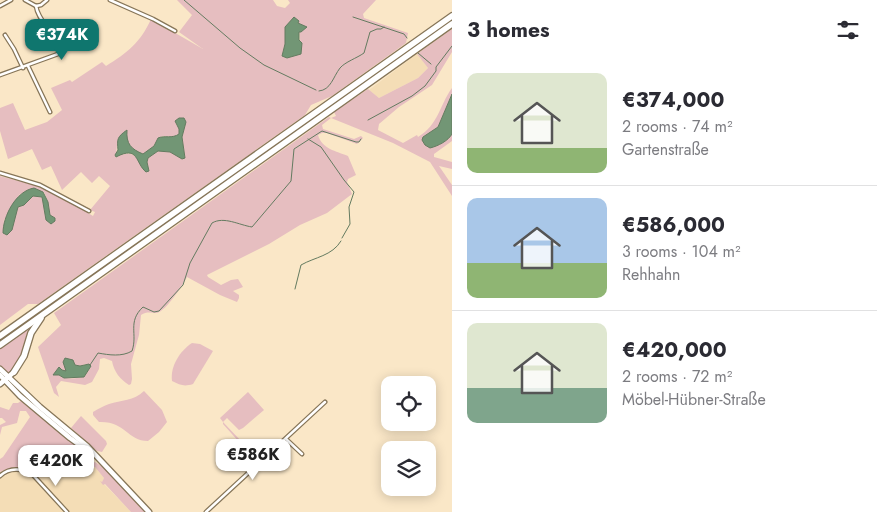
<!DOCTYPE html>
<html lang="en">
<head>
<meta charset="utf-8">
<style>
	:root { --surface:#fff; --page:#f2f2f3; --text:#2b2b33; --muted:#7c7c81; --line:#e1e1e2; --accent:#0f766e }
	body { margin:0; font-family:Jost,sans-serif; background:var(--page); color:var(--text); height:100vh; display:flex; flex-direction:column; font-size:19px; white-space:nowrap }
	* { box-sizing:border-box; margin:0 }
	p { font-size:16px; color:var(--muted) }
	.icon { flex:none; width:28px; height:28px; fill:none; stroke:currentColor; stroke-width:2; stroke-linecap:round; stroke-linejoin:round }
	.map { position:relative; flex:1; overflow:hidden }
	.panel { display:flex; flex-direction:column; background:var(--surface); width:425px }
	.panel>* { flex:none }
	.fabs { position:absolute; left:381px; top:376px; display:grid; gap:10px }
	.fabs a { display:grid; place-items:center; width:55px; height:55px; border-radius:10px; background:var(--surface); box-shadow:0 2px 12px #0003; font-size:25px }
	.price { position:absolute; translate:-50% -42px; padding:0 11px; border-radius:10px; background:#fff; color:#222; font-size:16px; line-height:32px; filter:drop-shadow(0 1px 2px #0008) }
	.price::after { content:''; position:absolute; left:50%; top:30px; width:15px; height:11px; margin-left:-8px; background:inherit; clip-path:polygon(0 0,100% 0,50% 100%) }
	.price.current { background:var(--accent); color:#fff }
	ul { padding:0; list-style:none }
	li { display:flex; align-items:center; gap:15px; height:125px; padding:0 15px }
	li+li { border-top:1px solid var(--line) }
	li span { display:grid; place-items:center; flex:none; width:140px; height:100px; border-radius:10px; color:#555 }
	li>.icon { margin-inline-start:auto }
	span .icon { width:60px; height:60px; fill:#fffc; stroke-width:1 }
	li b { font-size:21px }
	h2 { display:flex; justify-content:space-between; align-items:center; height:60px; padding:0 15px; font-size:21px }
	main { display:flex; flex:1; min-height:0 }
	.map>svg:first-child { display:block }
	.built { fill:#f4ddb6 }
	.green { fill:#e6bec0; fill-rule:evenodd }
	.water { fill:#729675; stroke:#647b60 }
	.lines { fill:none; stroke-linecap:round; stroke-linejoin:round }
	.stream { stroke:#647b60; stroke-width:1 }
	.street-casing { stroke:#867558; stroke-width:5 }
	.primary-casing { stroke:#867558; stroke-width:7 }
	.highway-casing { stroke:#867558; stroke-width:8 }
	.street { stroke:#fff; stroke-width:2.5 }
	.primary { stroke:#fff; stroke-width:4.5 }
	.highway { stroke:#fff; stroke-width:5.5 }
</style>
</head>
<body>
<main>
<div class="map">
<svg width="452" height="512" viewBox="0 0 452 512">
	<rect width="100%" height="100%" fill="#fae7c7"/>
	<g class="built">
		<path d="M 417,54 L 428,68 L 418,78 L 379,98 L 369,90 Z"/>
		<path d="M 26,465 L 41,467 L 95,467 L 104,478 L 102,482 L 131,512 L 0,512 L 0,472 L 4,470 Z"/>
	</g>
	<g class="green">
		<path d="M 177,0 L 273,0 L 277,6 L 285,8 L 290,3 L 288,0 L 376,0 L 363,14 L 364,18 L 408,33 L 406,43 L 332,96 L 311,105 L 305,115 L 38,304 L 28,304 L 0,325 L 0,176 L 48,189 L 93,216 L 95,212 L 90,210 L 110,186 L 99,176 L 92,183 L 81,172 L 62,190 L 51,166 L 42,170 L 32,149 L 8,159 L 0,131 L 0,108 L 13,103 L 25,130 L 47,122 L 62,110 L 51,88 L 70,80 L 72,82 L 102,62 L 106,66 C 127,53 141,42 151,19 L 203,49 L 179,32 L 192,15 ZM 297,23 L 299,24 L 301,53 L 287,58 L 282,56 L 285,44 ZM 186,122 L 182,137 L 185,157 L 182,159 L 170,152 L 158,151 L 148,158 L 147,162 L 149,171 L 143,169 C 137,154 131,150 116,157 L 117,145 L 126,131 C 126,146 130,149 143,154 C 152,151 155,143 162,136 L 174,137 L 179,134 L 180,129 L 176,124 ZM 44,192 L 48,202 L 50,215 L 55,218 L 46,220 L 42,197 L 33,196 L 24,205 L 18,207 L 3,222 L 20,194 Z"/>
		<path d="M 452,29 L 452,52 L 432,85 L 399,107 L 379,124 L 378,130 L 403,143 L 417,135 L 418,137 C 439,124 439,106 452,88 L 452,94 L 438,127 L 423,137 L 425,145 L 430,147 C 438,146 448,141 452,134 L 452,141 L 434,154 L 434,157 L 452,162 L 452,169 L 439,166 L 452,185 L 452,196 L 430,162 L 393,143 L 331,118 L 322,125 L 323,129 L 354,139 L 361,136 L 363,138 L 357,144 L 327,133 L 322,133 L 318,135 C 322,149 336,151 348,156 L 356,175 L 348,179 L 347,182 L 352,194 L 327,213 L 300,225 L 269,244 L 207,275 L 208,277 L 221,285 L 231,280 L 238,279 L 243,287 L 233,291 L 239,295 L 239,298 L 237,302 L 220,295 L 187,277 C 183,285 166,311 157,313 C 151,313 147,311 141,315 L 139,335 L 131,364 L 132,379 L 131,384 L 129,385 C 120,379 114,372 112,361 L 104,358 L 100,359 L 99,369 L 92,382 L 85,385 L 61,381 L 56,387 L 59,397 L 54,393 L 38,347 L 61,325 L 54,313 L 329,117 L 331,118 L 336,116 L 334,112 L 368,89 L 379,98 L 418,78 L 428,68 L 417,54 ZM 73,360 L 75,365 L 80,366 L 86,364 L 90,368 L 85,376 C 77,379 66,380 59,375 L 60,368 L 64,372 L 66,371 Z"/>
		<path d="M 36,323 L 23,355 L 9,375 L 0,367 L 0,348 Z"/>
		<path d="M 192,343 L 200,344 L 213,351 L 193,384 C 184,387 180,385 172,381 C 170,366 180,351 192,343 Z"/>
		<path d="M 144,391 L 162,410 L 167,422 L 159,432 L 148,441 C 127,441 126,421 99,422 L 93,415 L 93,412 C 98,409 103,406 109,404 C 121,400 134,401 144,391 Z"/>
		<path d="M 248,392 L 264,410 L 243,428 L 239,430 L 227,418 L 223,422 L 241,441 L 240,443 L 223,424 L 223,422 L 220,418 Z"/>
		<path d="M 21,401 L 79,449 L 92,463 L 95,462 L 109,471 L 146,512 L 131,512 L 105,484 L 103,485 L 100,481 L 102,482 L 104,478 L 95,467 L 41,467 L 34,472 L 26,465 L 4,470 L 0,472 L 0,459 L 3,457 L 30,417 L 26,411 L 20,411 L 17,423 L 2,427 L 0,435 L 0,425 L 6,422 L 2,418 L 0,418 L 0,407 L 9,410 L 13,403 L 18,403 Z"/>
		<path d="M 81,416 L 106,441 L 107,444 L 102,452 L 97,451 L 71,428 Z"/>
	</g>
	<g class="water">
		<path d="M 294,17 L 299,21 L 298,23 L 307,27 L 301,32 L 299,32 L 299,40 L 302,43 L 301,54 L 287,58 L 282,56 L 285,44 L 285,27 Z"/>
		<path d="M 452,94 L 452,134 C 448,141 438,146 430,148 L 425,145 L 422,140 L 423,137 L 438,127 Z"/>
		<path d="M 179,118 L 184,118 L 186,122 L 182,137 L 185,158 L 182,159 L 170,152 L 158,151 L 148,158 L 147,162 L 149,171 L 146,172 C 135,163 139,145 116,157 L 115,155 L 118,150 C 117,139 117,137 127,130 C 126,144 131,149 143,154 L 154,146 L 158,138 C 165,135 172,139 179,134 L 179,129 L 175,121 Z"/>
		<path d="M 34,188 L 43,192 L 48,202 L 50,215 L 55,218 L 55,221 L 51,224 L 46,220 L 42,197 L 33,196 L 24,205 L 18,207 L 12,230 L 7,235 L 3,233 C 3,216 16,191 34,188 Z"/>
		<path d="M 65,358 L 73,360 L 75,365 L 80,366 L 89,364 L 91,366 L 84,377 L 64,378 L 59,375 L 53,375 L 59,367 L 62,370 L 66,371 L 63,362 Z"/>
	</g>
	<g class="lines">
		<g class="stream">
			<path d="M 184,0 L 240,48 L 264,65 L 316,90"/>
			<path d="M 353,17 L 404,34 L 407,38"/>
			<path d="M 418,53 L 431,64"/>
			<path d="M 319,91 C 331,90 333,77 340,68 C 345,62 357,58 364,53 L 370,32 L 377,29 L 381,29 L 384,27"/>
			<path d="M 368,120 L 412,96 L 425,86 L 436,71 L 436,67 L 452,46"/>
			<path d="M 308,139 L 321,147 L 344,180 L 354,192 L 349,207 L 350,224 L 342,238"/>
			<path d="M 295,289 L 301,265 C 315,257 332,256 341,241"/>
			<path d="M 90,365 L 98,353 C 109,355 122,357 132,351 C 138,334 127,322 143,307 L 154,312 L 159,311 L 183,285 L 190,263 L 212,223 C 224,216 239,225 252,227 L 291,181 L 294,149 L 322,131 L 356,142 L 359,142 L 361,139"/>
		</g>
		<defs>
			<g id="street">
				<path d="M 25,0 L 36,6"/>
				<path d="M 110,0 L 153,19 L 175,31"/>
				<path d="M 0,6 L 11,0"/>
				<path d="M 36,6 L 41,5 L 47,0"/>
				<path d="M 5,35 L 14,49 L 23,68"/>
				<path d="M 28,66 L 50,112"/>
				<path d="M 0,75 L 58,54 C 62,39 38,23 36,6"/>
				<path d="M 0,173 L 40,185 L 89,211"/>
				<path d="M 286,439 L 302,454"/>
				<path d="M 0,476 C 9,467 23,468 33,475 L 67,512"/>
				<path d="M 206,512 L 325,402"/>
			</g>
			<g id="primary">
				<path d="M 0,369 L 40,407 L 87,446 L 149,512"/>
				<path d="M 0,375 L 20,396 L 70,438 L 92,454"/>
				<path d="M 0,384 L 14,372"/>
			</g>
			<g id="highway">
				<path d="M 0,336 L 452,16"/>
				<path d="M 0,345 L 452,24"/>
				<path d="M 14,372 L 24,356 L 31,333 L 41,318"/>
			</g>
		</defs>
		<use href="#street" class="street-casing"/>
		<use href="#primary" class="primary-casing"/>
		<use href="#highway" class="highway-casing"/>
		<use href="#street" class="street"/>
		<use href="#primary" class="primary"/>
		<use href="#highway" class="highway"/>
	</g>
</svg>
<div class="fabs">
<a><svg class="icon" aria-label="locate" viewBox="0 0 24 24"><circle cx="12" cy="12" r="6"/><path d="M12 2v4M12 18v4M2 12h4M18 12h4"/></svg></a>
<a><svg class="icon" aria-label="layers" viewBox="0 0 24 24"><path d="M12 4l9 5-9 5-9-5zM3 14l9 5 9-5"/></svg></a>
</div>
<b class="price current" style="left:62px;top:61px">€374K</b>
<b class="price" style="left:253px;top:481px">€586K</b>
<b class="price" style="left:56px;top:487px">€420K</b>
</div>
<section class="panel">
<h2>3 homes<svg class="icon" aria-label="filters" viewBox="0 0 24 24"><path d="M4 7h16M4 17h16"/><circle cx="9" cy="7" r="2"/><circle cx="15" cy="17" r="2"/></svg></h2>
<ul>
<li><span style="background:linear-gradient(#dfe7d0 75%,#8fb573 0)"><svg class="icon" aria-label="home" viewBox="0 0 24 24"><path d="M3 11l9-7 9 7M6 9v11h12V9"/></svg></span><div><b>€374,000</b><p>2 rooms · 74 m²</p><p>Gartenstraße</p></div></li>
<li><span style="background:linear-gradient(#a9c7e8 65%,#8fb573 0)"><svg class="icon" aria-label="home" viewBox="0 0 24 24"><path d="M3 11l9-7 9 7M6 9v11h12V9"/></svg></span><div><b>€586,000</b><p>3 rooms · 104 m²</p><p>Rehhahn</p></div></li>
<li><span style="background:linear-gradient(#dfe7d0 65%,#7fa58c 0)"><svg class="icon" aria-label="home" viewBox="0 0 24 24"><path d="M3 11l9-7 9 7M6 9v11h12V9"/></svg></span><div><b>€420,000</b><p>2 rooms · 72 m²</p><p>Möbel-Hübner-Straße</p></div></li>
</ul>
</section>
</main>
</body>
</html>
